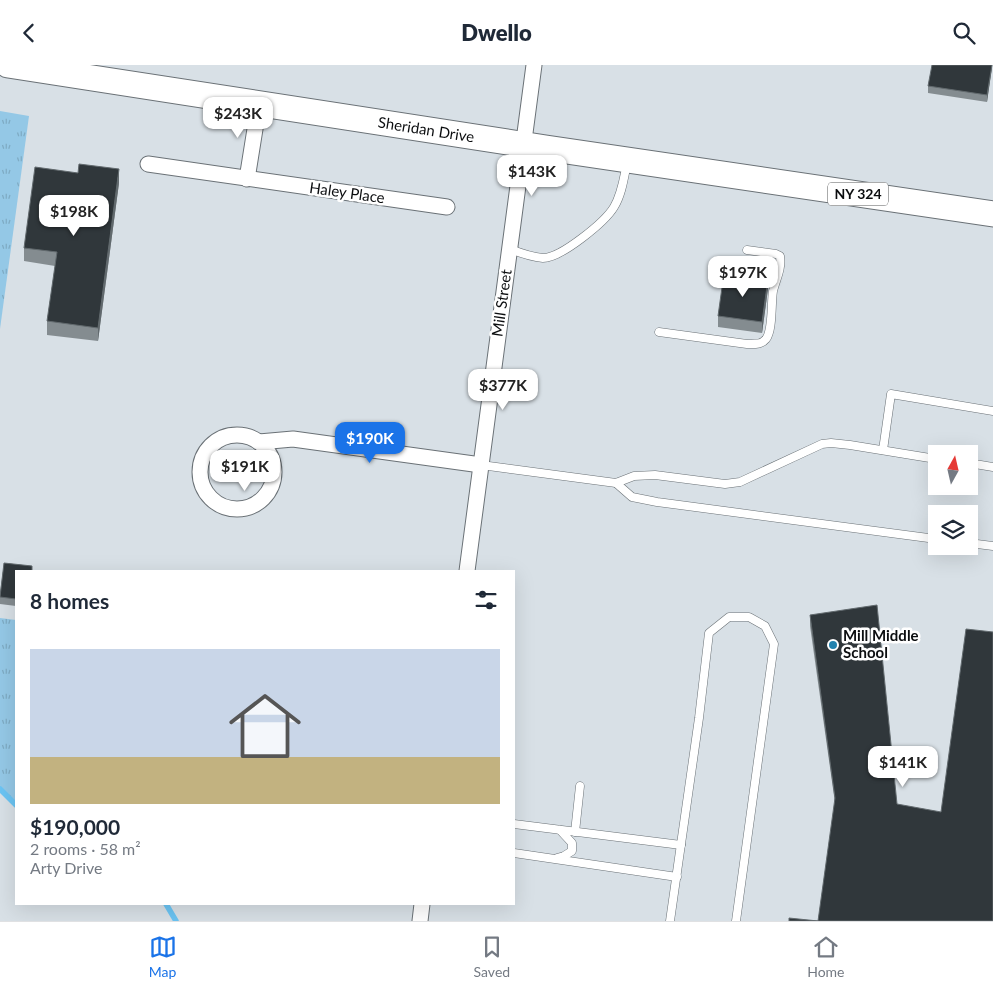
<!DOCTYPE html>
<html lang="en">
<head>
<meta charset="utf-8">
<style>
	:root { --surface:#fff; --page:#f2f2f3; --text:#1f2937; --muted:#747a83; --line:#e0e1e3; --accent:#1a73e8 }
	body { margin:0; font-family:Lato,sans-serif; background:var(--page); color:var(--text); height:100vh; display:flex; flex-direction:column; font-size:19px; white-space:nowrap }
	* { box-sizing:border-box; margin:0 }
	p { font-size:16px; color:var(--muted) }
	.icon { flex:none; width:28px; height:28px; fill:none; stroke:currentColor; stroke-width:2; stroke-linecap:round; stroke-linejoin:round }
	.map { position:relative; flex:1; overflow:hidden }
	.side { position:absolute; left:15px; top:505px; width:500px; height:335px; display:flex; flex-direction:column; background:var(--surface); border-radius:0px; box-shadow:0 5px 20px #0002 }
	.side>* { flex:none }
	.needle { width:32px; rotate:8deg }
	.tools { position:absolute; left:928px; top:380px; display:grid; gap:10px }
	.tools a { display:grid; place-items:center; width:50px; height:50px; border-radius:0px; background:var(--surface); box-shadow:0 5px 20px #0002; font-size:25px }
	.price { position:absolute; translate:-50% -42px; padding:0 11px; border-radius:10px; background:#fff; color:#222; font-size:16px; line-height:32px; filter:drop-shadow(0 1px 2px #0008) }
	.price::after { content:''; position:absolute; left:50%; top:30px; width:15px; height:11px; margin-left:-8px; background:inherit; clip-path:polygon(0 0,100% 0,50% 100%) }
	.price.active { background:var(--accent); color:#fff }
	ul { padding:0; list-style:none }
	li { display:grid; align-content:center; gap:10px; height:265px; padding:0 15px }
	li+li { border-top:1px solid var(--line) }
	li span { display:grid; place-items:center; height:155px; border-radius:0px; color:#555 }
	li>.icon { margin-inline-start:auto }
	span .icon { width:90px; height:90px; fill:#fffc; stroke-width:1 }
	li b { font-size:21px }
	h2 { display:flex; justify-content:space-between; align-items:center; height:60px; padding:0 15px; font-size:21px }
	header { display:flex; justify-content:space-between; align-items:center; height:65px; padding:0 15px; background:var(--surface); font-size:22px; font-weight:800 }
	.menu { display:flex; justify-content:space-around; align-items:center; height:70px; border-top:1px solid var(--line); background:var(--surface); font-size:14px; color:var(--muted) }
	.menu a { display:grid; justify-items:center; gap:2px }
	.menu .active { color:var(--accent) }
	.map>svg:first-child { display:block }
	.park { fill:url(#park-tufts) }
	.lines { fill:none; stroke-linecap:round; stroke-linejoin:round }
	.stream { stroke:#6bc4f3; stroke-width:5.5 }
	.service-casing { stroke:#6a7176; stroke-width:9 }
	.minor-casing { stroke:#6a7176; stroke-width:17 }
	.primary-casing { stroke:#6a7176; stroke-width:27 }
	.service { stroke:#fff; stroke-width:8 }
	.minor { stroke:#fff; stroke-width:15 }
	.primary { stroke:#fff; stroke-width:25 }
	.wall { fill:#848c90 }
	.shaded-wall { fill:#626a6e }
	.building { fill:#30373b; stroke:#626a6e }
	.poi-dot { fill:#2282ae; stroke:#fff; stroke-width:2 }
	.labels { text-anchor:middle; stroke-width:5; stroke-linejoin:round; paint-order:stroke }
	.shield { fill:#fff; stroke:#545657; stroke-width:1 }
	.shield-label { font-size:14px; font-weight:bold; fill:#0b0d0f }
	.street-label { font-size:15px; fill:#0b0d0f; stroke:#fff }
	.poi-label { font-size:15px; font-weight:bold; fill:#0b0d0f; stroke:#fff; text-anchor:start }
</style>
</head>
<body>
<header><svg class="icon" aria-label="back" viewBox="0 0 24 24"><path d="M15 5l-7 7 7 7"/></svg>Dwello<svg class="icon" aria-label="search" viewBox="0 0 24 24"><circle cx="10" cy="10" r="6"/><path d="M15 15l6 6"/></svg></header>
<div class="map">
<svg width="993" height="856" viewBox="0 0 993 856">
	<defs>
		<pattern id="park-tufts" width="24" height="20" patternUnits="userSpaceOnUse" patternTransform="scale(1.25)"><rect width="24" height="20" fill="#94c8e6"/><path d="M3 7l-1-3M5 7V3M7 7l1-3M15 17l-1-3M17 17v-4M19 17l1-3" fill="none" stroke="#7eabc4"/></pattern>
	</defs>
	<rect width="100%" height="100%" fill="#d8e0e6"/>
	<g class="park">
		<path d="M 0,46 L 29,51 L 0,264 Z"/>
		<path d="M 0,553 L 16,555 L 16,739 L 0,723 Z"/>
	</g>
	<g class="lines">
		<g class="stream">
			<path d="M 0,724 L 16,740"/>
			<path d="M 166,839 L 176,856"/>
		</g>
		<defs>
			<g id="service">
				<path d="M 510,184 C 520,188 532,192 543,193 C 561,193 605,157 614,142 C 622,129 624,112 627,98"/>
				<path d="M 659,267 L 747,279 C 754,279 761,280 766,274 C 773,265 771,238 773,226 C 776,214 782,204 780,191 L 776,189 L 747,185"/>
				<path d="M 883,385 L 891,329 L 993,346"/>
				<path d="M 969,398 L 993,402"/>
				<path d="M 481,400 L 616,418 L 634,411 L 655,410 L 725,419 L 740,417 L 822,379 L 831,378 L 850,380 L 936,394"/>
				<path d="M 616,418 L 632,432 L 657,437 L 936,474"/>
				<path d="M 969,478 L 993,481"/>
				<path d="M 514,759 L 681,780"/>
				<path d="M 575,767 L 580,721"/>
				<path d="M 514,788 L 677,812"/>
				<path d="M 557,793 L 564,791 L 572,786 L 572,778 L 560,765"/>
				<path d="M 670,856 L 699,653 L 709,568 L 729,552 L 749,552 L 765,561 L 774,579 L 736,856"/>
			</g>
			<g id="minor">
				<path d="M 148,99 L 447,142"/>
				<path d="M 247,114 L 259,39"/>
				<circle cx="237" cy="407" r="37"/>
				<path d="M 259,377 L 293,374 L 481,400"/>
				<path d="M 467,506 L 534,0"/>
				<path d="M 420,856 L 422,839"/>
			</g>
			<path id="primary" d="M 8,0 L 546,83 L 993,149"/>
		</defs>
		<use href="#service" class="service-casing"/>
		<use href="#minor" class="minor-casing"/>
		<use href="#primary" class="primary-casing"/>
		<use href="#service" class="service"/>
		<use href="#minor" class="minor"/>
		<use href="#primary" class="primary"/>
	</g>
	<g class="wall">
		<path d="M 992,0 L 987,37 L 928,28 L 928,21 Z"/>
		<path d="M 119,118 L 98,276 L 47,270 L 47,256 L 55,201 L 24,196 L 24,183 Z"/>
		<path d="M 768,224 L 762,268 L 718,262 L 718,251 Z"/>
		<path d="M 4,498 L 32,501 L 32,506 L 16,506 L 16,541 L 0,539 L 0,528 Z"/>
		<path d="M 810,550 L 897,739 L 993,856 L 818,856 L 835,738 L 810,561 Z"/>
	</g>
	<g class="shaded-wall">
		<path d="M 992,0 L 992,3 L 987,37 L 987,30 Z"/>
		<path d="M 119,104 L 119,118 L 98,276 L 98,263 Z"/>
		<path d="M 768,214 L 768,224 L 762,268 L 762,257 Z"/>
	</g>
	<g class="building">
		<path d="M 932,0 L 992,0 L 987,30 L 928,21 Z"/>
		<path d="M 79,99 L 119,104 L 98,263 L 47,256 L 57,187 L 24,183 L 35,102 L 78,108 Z"/>
		<path d="M 724,208 L 768,214 L 762,257 L 718,251 Z"/>
		<path d="M 4,498 L 32,501 L 32,506 L 16,506 L 16,534 L 0,532 Z"/>
		<path d="M 877,540 L 897,739 L 941,747 L 966,564 L 993,567 L 993,856 L 789,856 L 789,853 L 818,856 L 835,733 L 810,550 Z"/>
	</g>
	<circle class="poi-dot" cx="833" cy="580" r="5"/>
	<g class="labels">
		<rect class="shield" x="828" y="117.5" width="60" height="23" rx="4"/>
		<g class="shield-label">
			<text x="858" y="134">NY 324</text>
		</g>
		<g class="street-label">
			<text transform="translate(426 65) rotate(9)" y="5">Sheridan Drive</text>
			<text transform="translate(347 128) rotate(8)" y="5">Haley Place</text>
			<text transform="translate(502 238) rotate(-82)" y="5">Mill Street</text>
		</g>
		<g class="poi-label">
			<text x="843" y="576">Mill Middle<tspan x="843" dy="17">School</tspan></text>
		</g>
	</g>
</svg>
<div class="tools">
<a><svg class="needle" viewBox="-14 -14 28 28"><path d="M0-13l5 13h-10z" fill="#e53935"/><path d="M0 13l5-13h-10z" fill="#747a83"/></svg></a>
<a><svg class="icon" aria-label="layers" viewBox="0 0 24 24"><path d="M12 4l9 5-9 5-9-5zM3 14l9 5 9-5"/></svg></a>
</div>
<b class="price" style="left:238px;top:74px">$243K</b>
<b class="price" style="left:532px;top:132px">$143K</b>
<b class="price" style="left:74px;top:172px">$198K</b>
<b class="price" style="left:743px;top:233px">$197K</b>
<b class="price" style="left:503px;top:346px">$377K</b>
<b class="price active" style="left:370px;top:399px">$190K</b>
<b class="price" style="left:245px;top:427px">$191K</b>
<b class="price" style="left:903px;top:723px">$141K</b>
<section class="side">
<h2>8 homes<svg class="icon" aria-label="filters" viewBox="0 0 24 24"><path d="M4 7h16M4 17h16"/><circle cx="9" cy="7" r="2"/><circle cx="15" cy="17" r="2"/></svg></h2>
<ul>
<li><span style="background:linear-gradient(#c9d6e8 70%,#c2b280 0)"><svg class="icon" aria-label="home" viewBox="0 0 24 24"><path d="M3 11l9-7 9 7M6 9v11h12V9"/></svg></span><div><b>$190,000</b><p>2 rooms · 58 m²</p><p>Arty Drive</p></div></li>
</ul>
</section>
</div>
<nav class="menu">
<a class="active"><svg class="icon" aria-label="map" viewBox="0 0 24 24"><path d="M3 6l6-2 6 2 6-2v14l-6 2-6-2-6 2zM9 4v14M15 6v14"/></svg>Map</a>
<a><svg class="icon" aria-label="saved" viewBox="0 0 24 24"><path d="M7 4h10v16l-5-4-5 4z"/></svg>Saved</a>
<a><svg class="icon" aria-label="home" viewBox="0 0 24 24"><path d="M3 11l9-7 9 7M6 9v11h12V9"/></svg>Home</a>
</nav>
</body>
</html>
